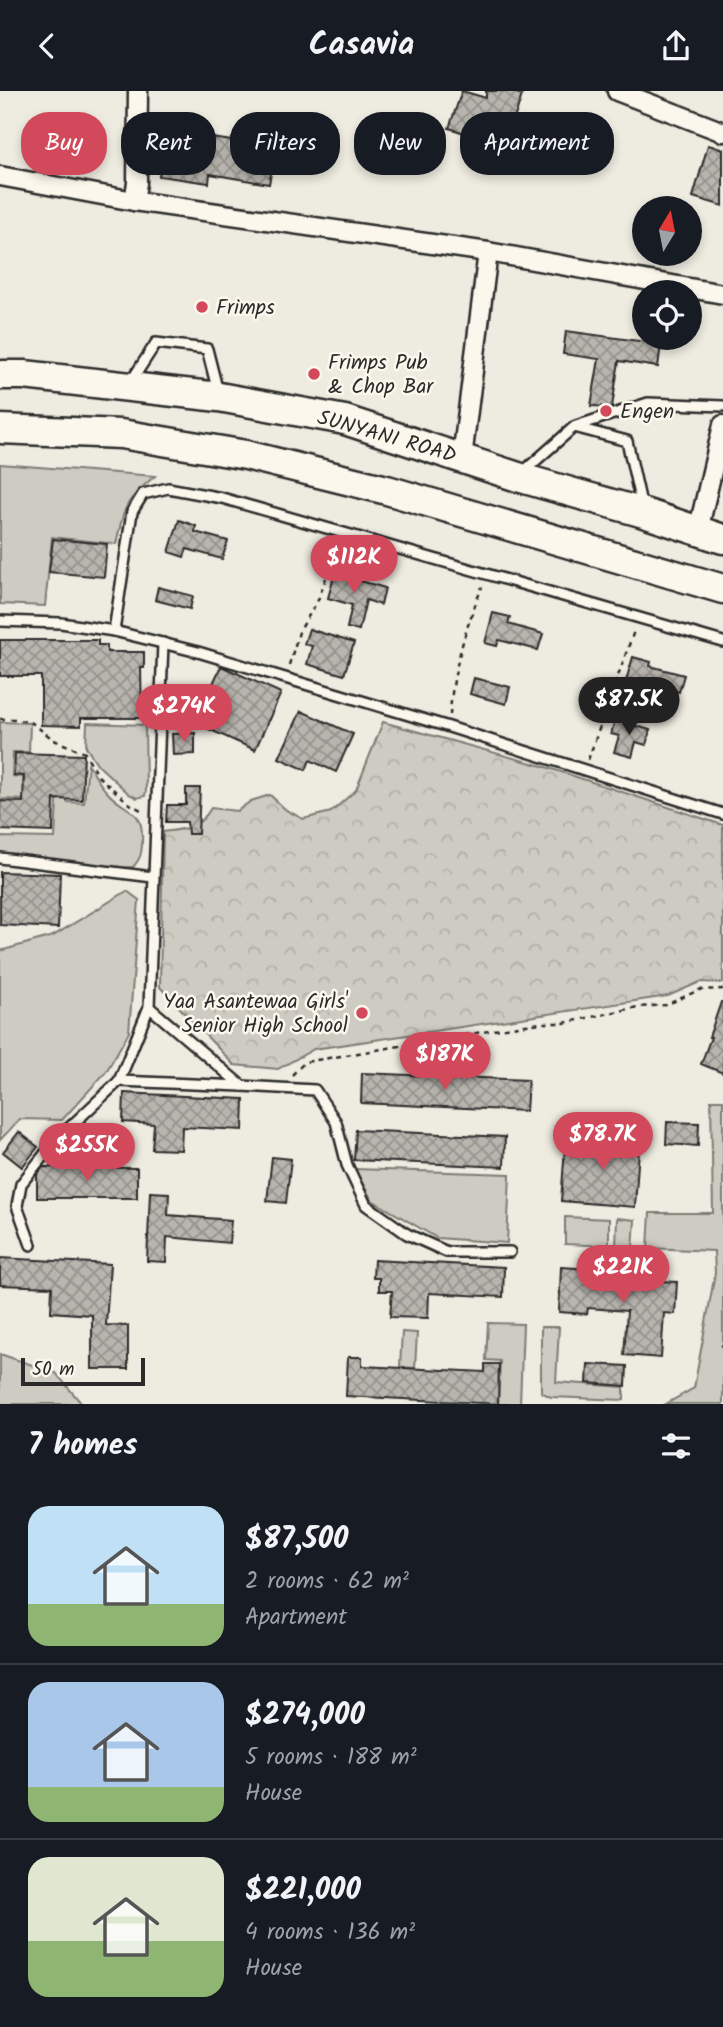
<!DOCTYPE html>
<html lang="en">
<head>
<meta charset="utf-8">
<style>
	:root { --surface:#171b24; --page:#242831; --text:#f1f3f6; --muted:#9ea1a6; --line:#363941; --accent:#d1495b }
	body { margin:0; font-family:Kalam,sans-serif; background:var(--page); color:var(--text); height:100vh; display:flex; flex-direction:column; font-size:26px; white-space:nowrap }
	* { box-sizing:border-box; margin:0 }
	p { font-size:23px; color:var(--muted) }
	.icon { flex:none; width:38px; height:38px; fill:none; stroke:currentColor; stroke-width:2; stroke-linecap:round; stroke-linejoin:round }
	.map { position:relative; height:1313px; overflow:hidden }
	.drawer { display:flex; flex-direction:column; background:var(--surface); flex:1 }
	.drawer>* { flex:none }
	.hud { position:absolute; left:21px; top:21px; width:682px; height:63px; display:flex; gap:14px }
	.needle { width:46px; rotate:10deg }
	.tools { position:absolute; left:632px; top:105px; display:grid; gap:14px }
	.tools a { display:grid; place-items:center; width:70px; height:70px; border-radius:50%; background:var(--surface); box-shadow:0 4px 10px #0003; font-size:35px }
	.scale { position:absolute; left:21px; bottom:18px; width:124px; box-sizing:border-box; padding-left:7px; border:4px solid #2b2b2b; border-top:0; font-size:19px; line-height:24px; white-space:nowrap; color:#2b2b2b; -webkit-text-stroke:5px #fbf7ec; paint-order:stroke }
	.price { position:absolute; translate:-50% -60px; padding:0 16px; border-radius:24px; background:var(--accent); color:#fff; font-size:23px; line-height:46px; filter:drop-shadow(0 2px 4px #0008) }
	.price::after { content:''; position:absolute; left:50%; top:42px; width:21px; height:16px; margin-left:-10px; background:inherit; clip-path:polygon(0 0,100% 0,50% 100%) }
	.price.current { background:#222; color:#fff }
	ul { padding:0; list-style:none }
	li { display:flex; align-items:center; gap:21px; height:175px; padding:0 28px }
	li+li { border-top:2px solid var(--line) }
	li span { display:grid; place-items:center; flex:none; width:196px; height:140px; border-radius:21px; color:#555 }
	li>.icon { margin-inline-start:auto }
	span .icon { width:84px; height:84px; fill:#fffc; stroke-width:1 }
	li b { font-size:30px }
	h2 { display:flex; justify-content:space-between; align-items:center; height:84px; padding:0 28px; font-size:30px }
	.pill { padding:0 24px; border-radius:28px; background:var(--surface); box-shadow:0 4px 10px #0003; font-size:24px; line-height:63px }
	.pill.current { background:var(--accent); color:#fff }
	header { display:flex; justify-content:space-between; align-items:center; height:91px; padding:0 28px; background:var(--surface); font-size:32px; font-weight:700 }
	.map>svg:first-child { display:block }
	.grass { fill:#cecbc2; stroke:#7c7b76; stroke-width:2 }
	.forest { fill:url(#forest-crowns); stroke:#7c7b76; stroke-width:2 }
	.building { fill:url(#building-cross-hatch); stroke:#2b2b2b; stroke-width:2 }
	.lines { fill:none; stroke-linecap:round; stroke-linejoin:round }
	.service-casing { stroke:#2b2b2b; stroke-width:14 }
	.minor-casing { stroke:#2b2b2b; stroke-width:23 }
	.primary-casing { stroke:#2b2b2b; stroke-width:33 }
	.path { stroke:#2b2b2b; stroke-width:2.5; stroke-dasharray:5 5; stroke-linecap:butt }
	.service { stroke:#fbf7ec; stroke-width:9 }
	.minor { stroke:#fbf7ec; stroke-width:18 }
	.primary { stroke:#fbf7ec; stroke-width:28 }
	.poi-dot { fill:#d1495b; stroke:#fbf7ec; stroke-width:2.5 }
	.labels { text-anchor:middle; stroke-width:5; stroke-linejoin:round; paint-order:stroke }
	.poi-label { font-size:21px; fill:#2b2b2b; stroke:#fbf7ec; text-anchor:start }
	.street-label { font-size:21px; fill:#2b2b2b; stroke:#fbf7ec }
</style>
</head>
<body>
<header><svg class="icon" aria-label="back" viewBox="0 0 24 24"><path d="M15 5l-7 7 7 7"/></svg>Casavia<svg class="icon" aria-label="share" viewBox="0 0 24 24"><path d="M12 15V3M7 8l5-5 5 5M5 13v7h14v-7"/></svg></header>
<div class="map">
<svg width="723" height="1313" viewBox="0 0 723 1313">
	<defs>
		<pattern id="forest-crowns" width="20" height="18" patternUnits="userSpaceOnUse" patternTransform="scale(1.75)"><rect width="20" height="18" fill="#cecbc2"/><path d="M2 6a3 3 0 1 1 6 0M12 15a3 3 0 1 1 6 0" fill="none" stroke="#b1aea7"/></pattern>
		<pattern id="building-cross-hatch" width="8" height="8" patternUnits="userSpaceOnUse" patternTransform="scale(1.75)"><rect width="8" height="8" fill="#b8b5ae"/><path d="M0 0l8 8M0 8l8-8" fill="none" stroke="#96938e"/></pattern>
	</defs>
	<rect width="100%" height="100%" fill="#eeebe0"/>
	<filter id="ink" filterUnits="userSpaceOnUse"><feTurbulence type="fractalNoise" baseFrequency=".0143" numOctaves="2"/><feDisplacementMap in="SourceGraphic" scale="14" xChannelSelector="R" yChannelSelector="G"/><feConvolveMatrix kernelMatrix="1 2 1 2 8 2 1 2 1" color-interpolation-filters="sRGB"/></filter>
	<g filter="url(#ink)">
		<g class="grass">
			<path d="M 0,373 L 155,385 C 124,411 125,414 116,453 L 52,446 L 45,515 L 0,513 Z"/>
			<path d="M 0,631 L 30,632 L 29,661 L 13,661 L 12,685 L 23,686 L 23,694 L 57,695 L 66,704 L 67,711 L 84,712 L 88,673 C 94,682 99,693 107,701 C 126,723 144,715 142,751 C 142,763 140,768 133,776 L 121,777 L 0,762 L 0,746 L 55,747 L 57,710 L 0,708 Z"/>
			<path d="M 87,632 L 145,634 L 146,699 L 145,705 L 137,707 L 129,703 L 98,674 L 86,656 Z"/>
			<path d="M 127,800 L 139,809 L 129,941 L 106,981 L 62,1029 L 20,1028 L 0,1049 L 0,860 L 53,845 Z"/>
			<path d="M 711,1009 L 723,1009 L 723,1313 L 666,1313 L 694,1297 L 715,1182 L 714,1160 L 648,1157 L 650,1122 L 713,1122 Z"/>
			<path d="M 354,1078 L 510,1083 L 507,1152 L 437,1147 L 372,1109 Z"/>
			<path d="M 565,1126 L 609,1128 L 609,1155 L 565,1153 Z"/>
			<path d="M 617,1127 L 635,1129 L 633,1158 L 616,1157 Z"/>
			<path d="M 488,1232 L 523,1233 L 520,1313 L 498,1313 L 500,1270 L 486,1269 Z"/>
			<path d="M 541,1236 L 559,1236 L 556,1291 L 624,1296 L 624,1309 L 551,1306 L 541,1301 Z"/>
			<path d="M 402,1241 L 417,1242 L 415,1277 L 400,1276 Z"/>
			<path d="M 0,1263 L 56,1282 L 82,1313 L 0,1313 Z"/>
		</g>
		<path class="forest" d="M 383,631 L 546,676 L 723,734 L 723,892 L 700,891 L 668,905 L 314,958 L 278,978 L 234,974 L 160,896 L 163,741 C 186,738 199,738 211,717 L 237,720 L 251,710 L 270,704 L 286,719 L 303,728 L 331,721 L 356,699 Z"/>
		<g class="building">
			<path d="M 462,0 L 486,7 L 486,0 L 511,0 L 522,4 L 505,55 L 449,37 Z"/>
			<path d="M 166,40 L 232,50 L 232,48 L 276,56 L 269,93 L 210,83 L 209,92 L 159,85 Z"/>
			<path d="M 708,54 L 723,58 L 723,115 L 693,106 Z"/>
			<path d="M 566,240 L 661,253 L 658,276 L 619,270 L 612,316 L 591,315 L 599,268 L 563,263 Z"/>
			<path d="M 179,429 L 196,435 L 195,441 L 228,450 L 222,468 L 187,458 L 184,466 L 169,461 Z"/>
			<path d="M 53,448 L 107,453 L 104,486 L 49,481 Z"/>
			<path d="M 336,478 L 355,483 L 354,488 L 385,497 L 381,514 L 366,509 L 359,539 L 347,537 L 352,514 L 328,507 Z"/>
			<path d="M 158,496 L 193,505 L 190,518 L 155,509 Z"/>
			<path d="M 493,522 L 510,526 L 508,533 L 543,543 L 538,559 L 499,549 L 497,555 L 485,552 Z"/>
			<path d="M 309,538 L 354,552 L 344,584 L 307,573 L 312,555 L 304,553 Z"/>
			<path d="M 0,549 L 98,549 L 98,554 L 107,554 L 107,561 L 144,561 L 144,577 L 141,577 L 142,627 L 81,627 L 81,635 L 41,634 L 41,585 L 0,585 Z"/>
			<path d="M 633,566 L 651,571 L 650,575 L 684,584 L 679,601 L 649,593 L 648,599 L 625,593 Z"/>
			<path d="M 221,575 L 281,602 L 255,659 L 195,632 Z"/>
			<path d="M 474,587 L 510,596 L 506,613 L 470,603 Z"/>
			<path d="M 301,620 L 353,643 L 336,681 L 310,669 L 306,679 L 279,667 Z"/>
			<path d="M 615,629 L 650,639 L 646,654 L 636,651 L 632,666 L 614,661 L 619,645 L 611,643 Z"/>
			<path d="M 195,642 L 195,663 L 173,664 L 172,643 Z"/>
			<path d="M 15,662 L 84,664 L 82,709 L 54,708 L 53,741 L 0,739 L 0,710 L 23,711 L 24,685 L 14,684 Z"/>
			<path d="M 186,697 L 200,697 L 198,743 L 188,743 L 187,731 L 166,731 L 167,714 L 186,714 Z"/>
			<path d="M 0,781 L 60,783 L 58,837 L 0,834 Z"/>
			<path d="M 721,911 L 723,911 L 723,982 L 701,973 L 711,946 L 709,946 Z"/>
			<path d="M 362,982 L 528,989 L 526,1020 L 361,1012 Z"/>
			<path d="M 124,1002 L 244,1008 L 243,1039 L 182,1036 L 181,1059 L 152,1058 L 154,1033 L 123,1031 Z"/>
			<path d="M 667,1031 L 699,1032 L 698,1055 L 666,1053 Z"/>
			<path d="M 356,1039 L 505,1046 L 504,1076 L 354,1069 Z"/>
			<path d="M 19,1041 L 38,1056 L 22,1076 L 3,1061 Z"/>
			<path d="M 616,1042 L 640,1044 L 635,1116 L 561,1110 L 565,1056 L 594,1058 L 594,1048 L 616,1050 Z"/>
			<path d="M 272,1066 L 291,1068 L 286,1112 L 267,1110 Z"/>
			<path d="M 43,1076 L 137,1077 L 137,1107 L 37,1107 L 37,1084 Z"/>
			<path d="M 150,1101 L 169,1102 L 168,1124 L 231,1129 L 229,1152 L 167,1146 L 166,1171 L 147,1170 Z"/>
			<path d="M 0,1167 L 110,1173 L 106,1234 L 128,1235 L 128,1278 L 92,1278 L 92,1224 L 51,1221 L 52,1196 L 0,1194 Z"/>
			<path d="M 374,1169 L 504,1176 L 503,1206 L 429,1202 L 428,1227 L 390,1226 L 392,1200 L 379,1200 L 379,1187 L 373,1187 Z"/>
			<path d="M 561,1176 L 592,1178 L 591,1186 L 677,1191 L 675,1223 L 664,1222 L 661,1267 L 624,1264 L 627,1220 L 588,1217 L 587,1223 L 559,1221 Z"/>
			<path d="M 348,1266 L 362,1266 L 362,1275 L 485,1281 L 485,1273 L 499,1273 L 498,1313 L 346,1305 Z"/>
			<path d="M 588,1273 L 627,1275 L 626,1295 L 587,1292 Z"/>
		</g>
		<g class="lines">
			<defs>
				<g id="service">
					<path d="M 130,292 L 156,252 L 207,258 L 218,301"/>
					<path d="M 576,335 L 648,312 L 723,315"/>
					<path d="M 523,381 L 574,336 L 627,350 L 642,417"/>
					<path d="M 0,530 L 61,532 L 114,540 L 198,561 L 449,636 L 723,723"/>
					<path d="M 114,540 L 132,421 L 143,403 L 168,397 L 222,407 L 723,551"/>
					<path d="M 0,767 L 153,786"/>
					<path d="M 149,916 L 242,995 L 315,999 L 336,1031 L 347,1074 L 366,1114 L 407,1143 L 447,1161 L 510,1161"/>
					<path d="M 119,990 L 242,995"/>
					<path d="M 31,1154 L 17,1115 L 21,1093 L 55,1050 L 119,990 L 149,916 L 163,552"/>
				</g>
				<g id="minor">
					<path d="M 138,0 L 137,92 L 134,110 L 488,161 L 723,203"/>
					<path d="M 617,0 L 723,41"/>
					<path d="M 0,85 L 134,110"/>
					<path d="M 462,367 L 488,161"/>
					<path d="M 698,440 L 723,334"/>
				</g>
				<g id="primary">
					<path d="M 0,284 L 24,284 L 219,306 L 345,329 L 518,386 L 644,422 L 723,448"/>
					<path d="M 0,338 L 121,343 L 246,364 L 387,399 L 723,498"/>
				</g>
			</defs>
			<use href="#service" class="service-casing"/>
			<use href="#minor" class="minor-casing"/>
			<use href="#primary" class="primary-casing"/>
			<g class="path">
				<path d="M 289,574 L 299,541 L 318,509 L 338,454"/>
				<path d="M 450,624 C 452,581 466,536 482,496"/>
				<path d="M 0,628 L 15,628 L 32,632 L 54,649 L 85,662 L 99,686 L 130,713 L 143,720"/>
				<path d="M 588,669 L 634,540"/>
				<path d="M 292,984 L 305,971 L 512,936 L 540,932 L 564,932 L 638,916 L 666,914 L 699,899 L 723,898"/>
				<path d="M 721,1254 L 723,1255"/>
			</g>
			<use href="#service" class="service"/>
			<use href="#minor" class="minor"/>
			<use href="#primary" class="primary"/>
		</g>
	</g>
	<g class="poi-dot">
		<circle cx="202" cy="216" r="7"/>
		<circle cx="314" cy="283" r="7"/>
		<circle cx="606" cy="320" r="7"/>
		<circle cx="362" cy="922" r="7"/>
	</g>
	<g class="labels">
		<g class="poi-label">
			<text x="216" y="223">Frimps</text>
			<text x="328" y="278">Frimps Pub<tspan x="328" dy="24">&amp; Chop Bar</tspan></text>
			<text x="620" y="327">Engen</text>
			<text x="348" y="917" text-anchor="end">Yaa Asantewaa Girls'<tspan x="348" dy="24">Senior High School</tspan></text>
		</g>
		<g class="street-label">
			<text transform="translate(387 345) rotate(16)" y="7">SUNYANI ROAD</text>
		</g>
	</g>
</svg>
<div class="tools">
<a><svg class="needle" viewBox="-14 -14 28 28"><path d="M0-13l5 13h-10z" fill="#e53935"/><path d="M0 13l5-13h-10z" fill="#9ea1a6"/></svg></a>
<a><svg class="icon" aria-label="locate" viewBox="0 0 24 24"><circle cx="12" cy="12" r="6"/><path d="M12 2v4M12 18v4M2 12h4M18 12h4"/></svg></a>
</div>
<div class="scale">50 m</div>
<b class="price" style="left:354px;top:504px">$112K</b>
<b class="price current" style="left:629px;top:646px">$87.5K</b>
<b class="price" style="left:184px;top:653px">$274K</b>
<b class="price" style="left:445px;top:1001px">$187K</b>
<b class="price" style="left:603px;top:1081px">$78.7K</b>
<b class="price" style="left:87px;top:1092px">$255K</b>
<b class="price" style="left:623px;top:1214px">$221K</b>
<div class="hud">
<a class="pill current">Buy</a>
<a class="pill">Rent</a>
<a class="pill">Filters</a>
<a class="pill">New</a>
<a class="pill">Apartment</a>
</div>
</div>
<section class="drawer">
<h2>7 homes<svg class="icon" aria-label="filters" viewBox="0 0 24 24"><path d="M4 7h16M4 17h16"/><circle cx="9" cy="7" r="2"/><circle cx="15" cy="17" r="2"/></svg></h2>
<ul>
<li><span style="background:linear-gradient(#bfe0f5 70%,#8fb573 0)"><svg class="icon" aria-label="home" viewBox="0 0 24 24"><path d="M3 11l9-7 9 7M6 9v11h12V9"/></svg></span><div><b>$87,500</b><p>2 rooms · 62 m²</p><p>Apartment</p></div></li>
<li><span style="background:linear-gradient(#a9c7e8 75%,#8fb573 0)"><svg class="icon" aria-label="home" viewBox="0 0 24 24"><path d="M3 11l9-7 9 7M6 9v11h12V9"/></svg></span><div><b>$274,000</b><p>5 rooms · 188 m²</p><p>House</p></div></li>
<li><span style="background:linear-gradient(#dfe7d0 60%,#8fb573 0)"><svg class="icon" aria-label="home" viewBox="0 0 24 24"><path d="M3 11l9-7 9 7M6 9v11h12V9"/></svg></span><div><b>$221,000</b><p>4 rooms · 136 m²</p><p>House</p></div></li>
</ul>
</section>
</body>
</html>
